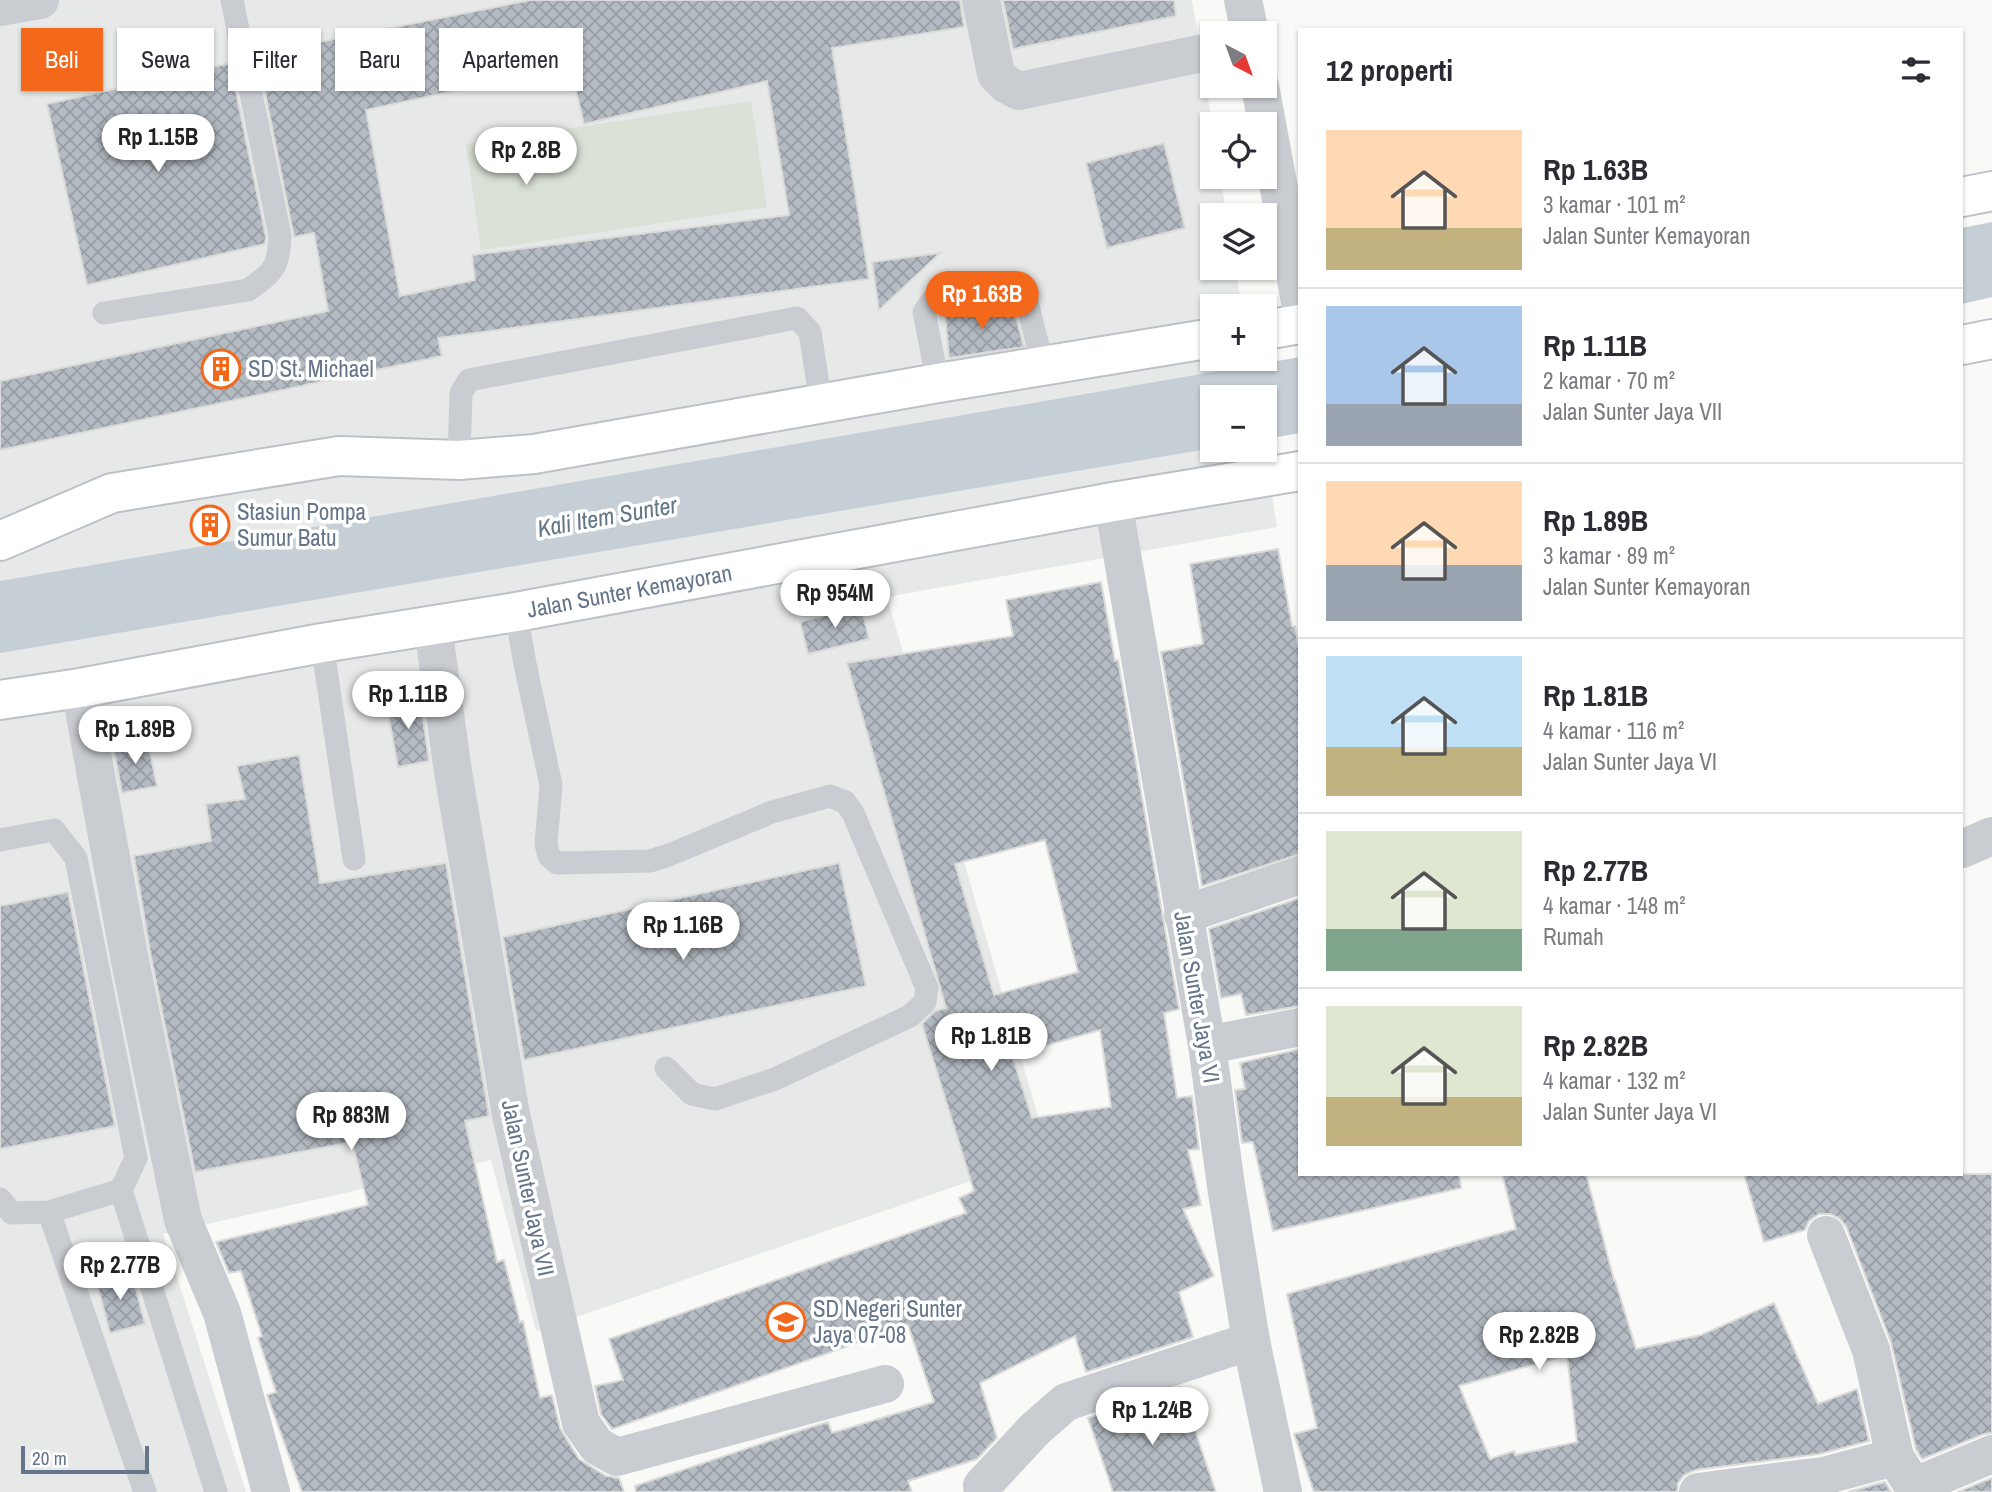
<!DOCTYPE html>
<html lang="id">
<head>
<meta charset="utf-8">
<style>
	:root { --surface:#fff; --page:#f2f2f3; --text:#2b2b33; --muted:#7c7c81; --line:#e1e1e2; --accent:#f4681c }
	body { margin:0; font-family:"Archivo Narrow",sans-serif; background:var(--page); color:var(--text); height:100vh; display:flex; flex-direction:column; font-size:26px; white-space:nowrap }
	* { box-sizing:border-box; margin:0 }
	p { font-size:23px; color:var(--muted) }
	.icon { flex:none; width:38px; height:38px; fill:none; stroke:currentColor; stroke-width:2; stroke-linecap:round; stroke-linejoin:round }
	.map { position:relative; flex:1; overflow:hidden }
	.side { position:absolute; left:1298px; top:28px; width:665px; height:1148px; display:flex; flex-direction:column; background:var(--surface); border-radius:0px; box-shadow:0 2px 5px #0004 }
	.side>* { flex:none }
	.top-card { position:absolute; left:21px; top:28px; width:665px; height:63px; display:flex; gap:14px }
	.needle { width:46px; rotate:139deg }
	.buttons { position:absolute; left:1200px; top:21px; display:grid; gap:14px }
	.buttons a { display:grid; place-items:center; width:77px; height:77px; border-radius:0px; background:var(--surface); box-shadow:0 2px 5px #0004; font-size:35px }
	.scale { position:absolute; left:21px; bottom:18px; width:128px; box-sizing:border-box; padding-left:7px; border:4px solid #65768b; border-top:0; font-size:19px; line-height:24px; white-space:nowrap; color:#65768b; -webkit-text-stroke:5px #fff; paint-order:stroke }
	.price { position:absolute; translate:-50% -60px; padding:0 16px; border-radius:24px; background:#fff; color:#222; font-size:23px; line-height:46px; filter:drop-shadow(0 2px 4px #0008) }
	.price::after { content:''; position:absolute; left:50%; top:42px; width:21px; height:16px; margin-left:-10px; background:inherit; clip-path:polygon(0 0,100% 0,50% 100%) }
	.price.current { background:var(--accent); color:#fff }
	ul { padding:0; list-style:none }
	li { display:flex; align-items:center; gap:21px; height:175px; padding:0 28px }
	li+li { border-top:2px solid var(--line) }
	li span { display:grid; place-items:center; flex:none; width:196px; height:140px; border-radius:0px; color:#555 }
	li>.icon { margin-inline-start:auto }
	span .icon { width:84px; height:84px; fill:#fffc; stroke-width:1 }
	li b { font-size:30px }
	h2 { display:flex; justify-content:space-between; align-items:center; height:84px; padding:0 28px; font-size:30px }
	.tag { padding:0 24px; border-radius:0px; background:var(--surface); box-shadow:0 2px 5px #0004; font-size:24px; line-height:63px }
	.tag.current { background:var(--accent); color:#fff }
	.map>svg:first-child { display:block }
	.built { fill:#e7e8e8 }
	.pitch { fill:#dae2d7 }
	.water { fill:#c5cfd5 }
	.building { fill:url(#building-cross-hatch); stroke:#dbdbd9; stroke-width:2; fill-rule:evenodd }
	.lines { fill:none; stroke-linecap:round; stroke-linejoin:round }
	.secondary-casing { stroke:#bdc1c7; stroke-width:42 }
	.service { stroke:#c9ccd1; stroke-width:23 }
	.minor { stroke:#c9ccd1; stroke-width:38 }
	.secondary { stroke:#fff; stroke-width:38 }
	.labels { text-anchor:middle; stroke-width:7; stroke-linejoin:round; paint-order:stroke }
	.poi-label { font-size:23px; fill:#65768b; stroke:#fff; text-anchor:start }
	.street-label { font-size:23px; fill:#65768b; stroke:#fff }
	.water-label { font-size:24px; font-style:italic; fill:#627786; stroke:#fff }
</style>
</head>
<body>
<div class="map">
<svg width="1992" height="1492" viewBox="0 0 1992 1492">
	<defs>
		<pattern id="building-cross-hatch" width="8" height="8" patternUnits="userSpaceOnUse" patternTransform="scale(1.75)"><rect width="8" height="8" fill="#b4bbc2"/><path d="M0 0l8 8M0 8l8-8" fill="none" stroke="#969da4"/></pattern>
	</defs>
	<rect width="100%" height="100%" fill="#f9f9f7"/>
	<path class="built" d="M 56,0 L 1192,0 L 1213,129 L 1213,177 L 1220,177 L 1227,215 L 1213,215 L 1213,268 L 1235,268 L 1242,306 L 1213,306 L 1213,359 L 1250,359 L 1256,397 L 1213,397 L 1213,450 L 1265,450 L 1277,527 L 887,597 L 1049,1154 L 536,1331 L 491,1160 L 163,1234 L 246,1492 L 0,1492 L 0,10 Z"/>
	<path class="pitch" d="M 751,101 L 767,207 L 481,250 L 466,144 Z"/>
	<g class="water">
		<path d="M 1992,222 L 1992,297 L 1962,304 L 1962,228 Z"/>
		<path d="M 1300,357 L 1300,433 L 1265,439 L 1265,397 L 1213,397 L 1213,448 L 0,653 L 0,581 Z"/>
	</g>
	<g class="building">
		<path d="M 531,0 L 960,0 L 964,27 L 832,48 L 869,279 L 438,338 L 442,356 L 0,450 L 0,381 L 328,311 L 314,233 L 294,237 L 258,57 L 280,52 L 279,50 ZM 570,66 L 584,124 L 767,81 L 789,215 L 472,255 L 475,280 L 400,296 L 366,110 Z"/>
		<path d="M 1003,0 L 1174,0 L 1176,16 L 1013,49 Z"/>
		<path d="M 230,63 L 266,237 L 265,244 L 87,285 L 47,104 Z"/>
		<path d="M 1164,143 L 1185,228 L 1107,248 L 1086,163 Z"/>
		<path d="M 940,253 L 879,310 L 872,262 Z"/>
		<path d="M 1013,306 L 1024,347 L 949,358 L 945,313 Z"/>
		<path d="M 1278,549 L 1292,626 L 1295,626 L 1300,653 L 1300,854 L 1202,886 L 1161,652 L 1203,644 L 1190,564 Z"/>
		<path d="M 1101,582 L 1115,661 L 1118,660 L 1179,1009 L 1164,1013 L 1177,1098 L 1192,1096 L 1199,1149 L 1188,1150 L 1201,1205 L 1183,1209 L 1214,1276 L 1179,1292 L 1193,1337 L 1086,1372 L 1075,1336 L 980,1383 L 997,1438 L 977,1459 L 908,1481 L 912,1492 L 636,1492 L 635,1486 L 805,1429 L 828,1422 L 832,1433 L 934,1402 L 908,1325 L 612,1429 L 601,1414 L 595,1386 L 623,1380 L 609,1339 L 966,1213 L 959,1198 L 974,1191 L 922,1024 L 935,1011 L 946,1008 L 847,663 L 1013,636 L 1006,600 ZM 1045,840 L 1078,972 L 994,995 L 955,864 ZM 1100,1030 L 1111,1107 L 1032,1118 L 1012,1055 Z"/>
		<path d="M 861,605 L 869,639 L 808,654 L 800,622 Z"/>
		<path d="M 420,696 L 429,761 L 398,767 L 386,703 Z"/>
		<path d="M 147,738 L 157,786 L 122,793 L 113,745 Z"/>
		<path d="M 299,755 L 320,883 L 446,863 L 489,1116 L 465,1121 L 497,1262 L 504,1260 L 520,1322 L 523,1321 L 540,1398 L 552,1395 L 560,1428 L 579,1459 L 606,1476 L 619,1478 L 624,1492 L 302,1492 L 267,1395 L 276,1392 L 258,1338 L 262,1336 L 241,1271 L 229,1273 L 216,1242 L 368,1205 L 352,1142 L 195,1172 L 151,957 L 134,856 L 211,841 L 206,804 L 245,799 L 237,766 Z"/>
		<path d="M 839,863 L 866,986 L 524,1060 L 503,937 Z"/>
		<path d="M 68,892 L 115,1126 L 0,1149 L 0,906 Z"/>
		<path d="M 1300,898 L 1300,1006 L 1246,1015 L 1241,994 L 1221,998 L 1209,929 Z"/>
		<path d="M 1300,1049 L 1300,1174 L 1459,1174 L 1461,1188 L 1273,1231 L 1253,1142 L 1242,1143 L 1235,1090 L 1245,1089 L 1240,1063 Z"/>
		<path d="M 1502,1174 L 1586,1174 L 1614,1280 L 1615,1280 L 1636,1349 L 1701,1335 L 1774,1303 L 1818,1404 L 1857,1389 L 1869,1441 L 1819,1454 L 1695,1470 L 1684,1475 L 1678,1483 L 1677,1492 L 1314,1492 L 1294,1434 L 1317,1428 L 1287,1294 L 1516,1229 ZM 1567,1355 L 1577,1442 L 1515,1455 L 1514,1451 L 1490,1459 L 1459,1386 Z"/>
		<path d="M 1744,1174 L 1992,1174 L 1992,1433 L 1984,1434 L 1922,1459 L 1916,1449 L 1891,1342 L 1846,1226 L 1839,1218 L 1830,1214 L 1819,1214 L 1809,1221 L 1805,1230 L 1764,1242 Z"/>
		<path d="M 131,1271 L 145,1324 L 110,1333 L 96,1280 Z"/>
		<path d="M 1180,1387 L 1216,1492 L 1113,1492 L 1088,1418 Z"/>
		<path d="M 1992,1478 L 1992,1492 L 1958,1492 Z"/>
		<path d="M 1885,1482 L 1891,1492 L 1848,1492 Z"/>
	</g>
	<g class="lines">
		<defs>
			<g id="secondary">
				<path d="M 1962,197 L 1992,191"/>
				<path d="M 1265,330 L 1300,324"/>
				<path d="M 1962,345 L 1992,339"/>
				<path d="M 0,541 L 112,493 L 339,456 L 459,460 L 534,454 L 938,383 L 1213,338"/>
				<path id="s1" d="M 0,700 L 80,688 L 322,643 L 516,612 L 1113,502 L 1300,471"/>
			</g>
		</defs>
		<use href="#secondary" class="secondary-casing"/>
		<g class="service">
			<path d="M 104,313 L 248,290 C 274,272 278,268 280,236 L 232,0"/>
			<path d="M 938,383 L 924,312 L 932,301 L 1020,288 L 1025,294 L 1043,366"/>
			<path d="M 459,460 L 461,393 L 469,380 L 797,318 L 810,332 L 821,404"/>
			<path d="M 516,612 L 525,664 L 551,785 L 546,844 L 549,856 L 557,863 L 650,861 L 669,855 L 772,812 L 830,796 L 845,802 L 853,813 L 927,988 L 925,1002 L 910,1016 L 775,1079 L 715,1099 L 692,1094 L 666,1068"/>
			<path d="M 322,643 L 354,859"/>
			<path d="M 0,840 L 54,830 L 76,858 L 136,1158 L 121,1190 L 216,1492"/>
			<path d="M 0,1199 L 12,1213 L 49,1212 L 121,1190"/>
			<path d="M 49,1212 L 145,1492"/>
		</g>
		<g class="minor">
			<path d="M 981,0 L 996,74 L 1007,85 L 1019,91 L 1213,51"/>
			<path d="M 1243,0 L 1250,33"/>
			<path d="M 0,7 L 40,0"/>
			<path d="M 1260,86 L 1300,302"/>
			<path d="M 1113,502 L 1207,1045 L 1226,1186 L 1251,1341 L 1283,1492"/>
			<path d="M 433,627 L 453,772 L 511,1115 L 581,1423 L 597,1446 L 617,1457 L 885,1384"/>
			<path d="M 80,688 L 130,961 L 183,1220 L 222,1313 L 271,1492"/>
			<path d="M 1962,849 L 1992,836"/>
			<path d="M 1183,915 L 1300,875"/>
			<path d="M 1207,1045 L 1300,1027"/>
			<path d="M 1826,1235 L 1871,1350 L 1895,1457 L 1917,1492"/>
			<path d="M 982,1486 L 1035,1429 L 1066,1402 L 1251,1341"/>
			<path d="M 1915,1486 L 1992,1454"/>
			<path d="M 1698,1492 L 1823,1476 L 1895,1457"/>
		</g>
		<use href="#secondary" class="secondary"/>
	</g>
	<defs>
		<symbol id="building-ring" viewBox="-11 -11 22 22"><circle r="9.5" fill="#fff" stroke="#f4681c" stroke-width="1.5"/><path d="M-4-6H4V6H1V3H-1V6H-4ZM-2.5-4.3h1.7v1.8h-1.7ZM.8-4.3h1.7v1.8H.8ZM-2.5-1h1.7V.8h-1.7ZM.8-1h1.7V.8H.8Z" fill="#f4681c"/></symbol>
		<symbol id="school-ring" viewBox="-11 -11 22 22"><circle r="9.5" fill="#fff" stroke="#f4681c" stroke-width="1.5"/><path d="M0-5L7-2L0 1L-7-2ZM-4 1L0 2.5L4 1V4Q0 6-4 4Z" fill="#f4681c"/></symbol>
	</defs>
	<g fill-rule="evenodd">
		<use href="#building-ring" x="199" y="347" width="44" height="44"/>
		<use href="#building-ring" x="188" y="503" width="44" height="44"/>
		<use href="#school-ring" x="764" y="1300" width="44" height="44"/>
	</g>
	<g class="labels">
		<g class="poi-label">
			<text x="248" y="377">SD St. Michael</text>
			<text x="237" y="520">Stasiun Pompa<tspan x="237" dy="26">Sumur Batu</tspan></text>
			<text x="813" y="1317">SD Negeri Sunter<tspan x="813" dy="26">Jaya 07-08</tspan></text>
		</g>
		<g class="street-label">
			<text dy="8" stroke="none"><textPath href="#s1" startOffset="639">Jalan Sunter Kemayoran</textPath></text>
			<text transform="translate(1197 997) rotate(80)" y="8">Jalan Sunter Jaya VI</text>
			<text transform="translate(528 1188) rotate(78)" y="8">Jalan Sunter Jaya VII</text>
		</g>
		<g class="water-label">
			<text transform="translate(607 517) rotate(-10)" y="8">Kali Item Sunter</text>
		</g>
	</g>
</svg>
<div class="buttons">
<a><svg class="needle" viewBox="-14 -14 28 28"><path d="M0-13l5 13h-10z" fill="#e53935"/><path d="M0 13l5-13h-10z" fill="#7c7c81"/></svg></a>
<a><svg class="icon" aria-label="locate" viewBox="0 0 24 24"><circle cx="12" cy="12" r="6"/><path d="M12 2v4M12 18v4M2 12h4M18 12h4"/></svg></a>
<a><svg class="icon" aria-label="layers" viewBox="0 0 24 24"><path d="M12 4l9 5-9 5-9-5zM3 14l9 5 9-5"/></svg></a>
<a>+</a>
<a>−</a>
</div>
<div class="scale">20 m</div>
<b class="price" style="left:158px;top:174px">Rp 1.15B</b>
<b class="price" style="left:526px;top:187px">Rp 2.8B</b>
<b class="price current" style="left:982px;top:331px">Rp 1.63B</b>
<b class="price" style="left:835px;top:630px">Rp 954M</b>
<b class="price" style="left:408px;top:731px">Rp 1.11B</b>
<b class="price" style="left:135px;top:766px">Rp 1.89B</b>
<b class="price" style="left:683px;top:962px">Rp 1.16B</b>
<b class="price" style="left:991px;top:1073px">Rp 1.81B</b>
<b class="price" style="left:351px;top:1152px">Rp 883M</b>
<b class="price" style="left:120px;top:1302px">Rp 2.77B</b>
<b class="price" style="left:1539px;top:1372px">Rp 2.82B</b>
<b class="price" style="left:1152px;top:1447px">Rp 1.24B</b>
<div class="top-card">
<a class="tag current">Beli</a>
<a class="tag">Sewa</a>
<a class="tag">Filter</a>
<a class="tag">Baru</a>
<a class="tag">Apartemen</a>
</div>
<section class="side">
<h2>12 properti<svg class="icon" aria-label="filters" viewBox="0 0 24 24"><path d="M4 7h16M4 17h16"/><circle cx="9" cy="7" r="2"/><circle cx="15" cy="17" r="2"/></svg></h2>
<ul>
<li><span style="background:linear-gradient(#ffd9b3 70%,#c2b280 0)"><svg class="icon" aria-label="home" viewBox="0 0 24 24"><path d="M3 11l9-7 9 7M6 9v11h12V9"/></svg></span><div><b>Rp 1.63B</b><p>3 kamar · 101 m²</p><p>Jalan Sunter Kemayoran</p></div></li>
<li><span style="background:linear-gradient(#a9c7e8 70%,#9aa5b1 0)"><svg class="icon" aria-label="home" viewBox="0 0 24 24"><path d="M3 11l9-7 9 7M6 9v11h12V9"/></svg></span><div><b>Rp 1.11B</b><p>2 kamar · 70 m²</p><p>Jalan Sunter Jaya VII</p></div></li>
<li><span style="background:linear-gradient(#ffd9b3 60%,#9aa5b1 0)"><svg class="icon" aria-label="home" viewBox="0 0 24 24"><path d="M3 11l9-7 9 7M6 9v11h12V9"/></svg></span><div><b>Rp 1.89B</b><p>3 kamar · 89 m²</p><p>Jalan Sunter Kemayoran</p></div></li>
<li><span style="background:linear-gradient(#bfe0f5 65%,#c2b280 0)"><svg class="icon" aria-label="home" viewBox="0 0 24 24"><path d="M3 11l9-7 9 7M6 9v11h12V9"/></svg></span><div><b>Rp 1.81B</b><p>4 kamar · 116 m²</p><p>Jalan Sunter Jaya VI</p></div></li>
<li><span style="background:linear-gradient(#dfe7d0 70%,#7fa58c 0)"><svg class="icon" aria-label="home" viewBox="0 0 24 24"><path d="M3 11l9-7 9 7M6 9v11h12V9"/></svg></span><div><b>Rp 2.77B</b><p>4 kamar · 148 m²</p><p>Rumah</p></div></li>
<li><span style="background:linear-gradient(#dfe7d0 65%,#c2b280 0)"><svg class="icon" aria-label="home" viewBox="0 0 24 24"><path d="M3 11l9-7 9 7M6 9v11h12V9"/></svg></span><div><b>Rp 2.82B</b><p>4 kamar · 132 m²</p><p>Jalan Sunter Jaya VI</p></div></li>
</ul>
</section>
</div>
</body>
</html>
